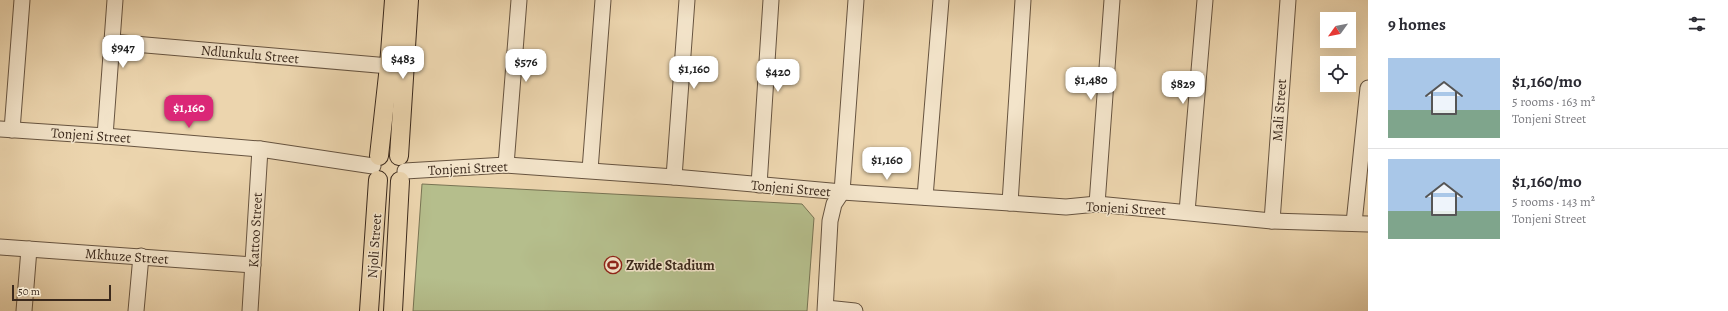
<!DOCTYPE html>
<html lang="en">
<head>
<meta charset="utf-8">
<style>
	:root { --surface:#fff; --page:#f7f7f7; --text:#2b2b33; --muted:#7c7c81; --line:#e1e1e2; --accent:#db2777 }
	body { margin:0; font-family:Alegreya,serif; background:var(--page); color:var(--text); height:100vh; display:flex; flex-direction:column; font-size:15px; white-space:nowrap }
	* { box-sizing:border-box; margin:0 }
	p { font-size:13px; color:var(--muted) }
	.icon { flex:none; width:22px; height:22px; fill:none; stroke:currentColor; stroke-width:2; stroke-linecap:round; stroke-linejoin:round }
	.map { position:relative; flex:1; overflow:hidden }
	.sheet { display:flex; flex-direction:column; background:var(--surface); width:360px }
	.sheet>* { flex:none }
	.needle { width:26px; rotate:237deg }
	.fabs { position:absolute; left:1320px; top:12px; display:grid; gap:8px }
	.fabs a { display:grid; place-items:center; width:36px; height:36px; border-radius:0px; background:var(--surface); box-shadow:0 4px 16px #0002; font-size:20px }
	.scale { position:absolute; left:12px; bottom:10px; width:99px; box-sizing:border-box; padding-left:4px; border:2px solid #3b291c; border-top:0; font-size:11px; line-height:14px; white-space:nowrap; color:#3b291c; -webkit-text-stroke:3px #f3e4ca; paint-order:stroke }
	.price { position:absolute; translate:-50% -34px; padding:0 9px; border-radius:8px; background:#fff; color:#222; font-size:13px; line-height:26px; filter:drop-shadow(0 1px 2px #0008) }
	.price::after { content:''; position:absolute; left:50%; top:24px; width:12px; height:9px; margin-left:-6px; background:inherit; clip-path:polygon(0 0,100% 0,50% 100%) }
	.price.current { background:var(--accent); color:#fff }
	ul { padding:0; list-style:none }
	li { display:flex; align-items:center; gap:12px; height:100px; padding:0 20px }
	li+li { border-top:1px solid var(--line) }
	li span { display:grid; place-items:center; flex:none; width:112px; height:80px; border-radius:0px; color:#555 }
	li>.icon { margin-inline-start:auto }
	span .icon { width:48px; height:48px; fill:#fffc; stroke-width:1 }
	li b { font-size:17px }
	h2 { display:flex; justify-content:space-between; align-items:center; height:48px; padding:0 20px; font-size:17px }
	main { display:flex; flex:1; min-height:0 }
	.map>svg:first-child { display:block }
	.green { fill:#b5be8c; stroke:#787454 }
	.lines { fill:none; stroke-linecap:round; stroke-linejoin:round }
	.minor-casing { stroke:#675440; stroke-width:17 }
	.major-casing { stroke:#3b291c; stroke-width:20 }
	.minor { stroke:#f3e4ca; stroke-width:15 }
	.major { stroke:#ecd5ae; stroke-width:18 }
	.labels { text-anchor:middle; stroke-width:3; stroke-linejoin:round; paint-order:stroke }
	.street-label { font-size:14px; fill:#3b291c; stroke:#f3e4ca }
	.poi-label { font-size:14px; font-weight:bold; fill:#3b291c; stroke:#f3e4ca; text-anchor:start }
</style>
</head>
<body>
<main>
<div class="map">
<svg width="1368" height="311" viewBox="0 0 1368 311">
	<rect width="100%" height="100%" fill="#ecd5ae"/>
	<filter id="stains"><feTurbulence type="fractalNoise" baseFrequency=".005" numOctaves="4"/><feColorMatrix values="0 0 0 0 .2 0 0 0 0 .09 0 0 0 0 .02 0 0 0 .5 -.17"/></filter>
	<radialGradient id="worn" r=".72"><stop offset=".6" stop-color="#630" stop-opacity="0"/><stop offset="1" stop-color="#630" stop-opacity=".3"/></radialGradient>
	<path class="green" d="M 422,184 L 802,204 L 814,218 L 807,311 L 413,311 Z"/>
	<g class="lines">
		<defs>
			<g id="minor">
				<path d="M 111,42 L 389,66"/>
				<path d="M 0,129 L 105,136 L 260,149 L 373,166"/>
				<path d="M 12,130 L 22,0"/>
				<path d="M 105,136 L 115,0"/>
				<path d="M 506,165 L 519,0"/>
				<path d="M 590,170 L 603,0"/>
				<path d="M 405,171 L 506,165 L 674,177 L 842,192 L 1010,203 L 1066,207 L 1097,204 L 1272,221 L 1368,224"/>
				<path d="M 674,177 L 687,0"/>
				<path d="M 759,185 L 771,0"/>
				<path d="M 925,197 L 941,0"/>
				<path d="M 1010,203 L 1023,0"/>
				<path d="M 1097,204 L 1112,0"/>
				<path d="M 1187,212 L 1205,0"/>
				<path d="M 1272,221 L 1288,0"/>
				<path d="M 1354,223 L 1368,88"/>
				<path d="M 0,247 L 253,265"/>
				<path d="M 826,308 L 855,311"/>
				<path d="M 24,311 L 29,249"/>
				<path d="M 136,311 L 141,256"/>
				<path d="M 250,311 L 260,149"/>
				<path d="M 825,311 L 830,221 L 834,204 L 842,192 L 856,0"/>
			</g>
			<g id="major">
				<path d="M 379,156 L 389,66 L 394,0"/>
				<path d="M 399,156 L 409,0"/>
				<path d="M 369,311 L 378,180"/>
				<path d="M 393,311 L 400,181"/>
			</g>
		</defs>
		<use href="#minor" class="minor-casing"/>
		<use href="#major" class="major-casing"/>
		<use href="#minor" class="minor"/>
		<use href="#major" class="major"/>
	</g>
	<defs>
		<symbol id="stadium-ring" viewBox="-11 -11 22 22"><circle r="9.5" fill="#f3e4ca" stroke="#8f2418" stroke-width="1.5"/><path d="M0-5a6.5 5 0 1 0 0 10a6.5 5 0 1 0 0-10ZM-3.5-1.8h7v3.6h-7Z" fill="#8f2418"/></symbol>
	</defs>
	<g fill-rule="evenodd">
		<use href="#stadium-ring" x="603" y="255" width="20" height="20"/>
	</g>
	<g class="labels">
		<g class="street-label">
			<text transform="translate(250 54) rotate(5)" y="5">Ndlunkulu Street</text>
			<text transform="translate(1279 110) rotate(-86)" y="5">Mali Street</text>
			<text transform="translate(91 135) rotate(4)" y="5">Tonjeni Street</text>
			<text transform="translate(468 168) rotate(-3)" y="5">Tonjeni Street</text>
			<text transform="translate(791 188) rotate(5)" y="5">Tonjeni Street</text>
			<text transform="translate(1126 208) rotate(3)" y="5">Tonjeni Street</text>
			<text transform="translate(255 230) rotate(-87)" y="5">Kattoo Street</text>
			<text transform="translate(374 246) rotate(-86)" y="5">Njoli Street</text>
			<text transform="translate(127 256) rotate(4)" y="5">Mkhuze Street</text>
		</g>
		<g class="poi-label">
			<text x="626" y="270">Zwide Stadium</text>
		</g>
	</g>
	<rect width="100%" height="100%" filter="url(#stains)"/>
	<rect width="100%" height="100%" fill="url(#worn)"/>
</svg>
<div class="fabs">
<a><svg class="needle" viewBox="-14 -14 28 28"><path d="M0-13l5 13h-10z" fill="#e53935"/><path d="M0 13l5-13h-10z" fill="#7c7c81"/></svg></a>
<a><svg class="icon" aria-label="locate" viewBox="0 0 24 24"><circle cx="12" cy="12" r="6"/><path d="M12 2v4M12 18v4M2 12h4M18 12h4"/></svg></a>
</div>
<div class="scale">50 m</div>
<b class="price" style="left:123px;top:69px">$947</b>
<b class="price" style="left:403px;top:80px">$483</b>
<b class="price" style="left:526px;top:83px">$576</b>
<b class="price" style="left:694px;top:90px">$1,160</b>
<b class="price" style="left:778px;top:93px">$420</b>
<b class="price" style="left:1091px;top:101px">$1,480</b>
<b class="price" style="left:1183px;top:105px">$829</b>
<b class="price current" style="left:189px;top:129px">$1,160</b>
<b class="price" style="left:887px;top:181px">$1,160</b>
</div>
<section class="sheet">
<h2>9 homes<svg class="icon" aria-label="filters" viewBox="0 0 24 24"><path d="M4 7h16M4 17h16"/><circle cx="9" cy="7" r="2"/><circle cx="15" cy="17" r="2"/></svg></h2>
<ul>
<li><span style="background:linear-gradient(#a9c7e8 65%,#7fa58c 0)"><svg class="icon" aria-label="home" viewBox="0 0 24 24"><path d="M3 11l9-7 9 7M6 9v11h12V9"/></svg></span><div><b>$1,160/mo</b><p>5 rooms · 163 m²</p><p>Tonjeni Street</p></div></li>
<li><span style="background:linear-gradient(#a9c7e8 65%,#7fa58c 0)"><svg class="icon" aria-label="home" viewBox="0 0 24 24"><path d="M3 11l9-7 9 7M6 9v11h12V9"/></svg></span><div><b>$1,160/mo</b><p>5 rooms · 143 m²</p><p>Tonjeni Street</p></div></li>
</ul>
</section>
</main>
</body>
</html>
